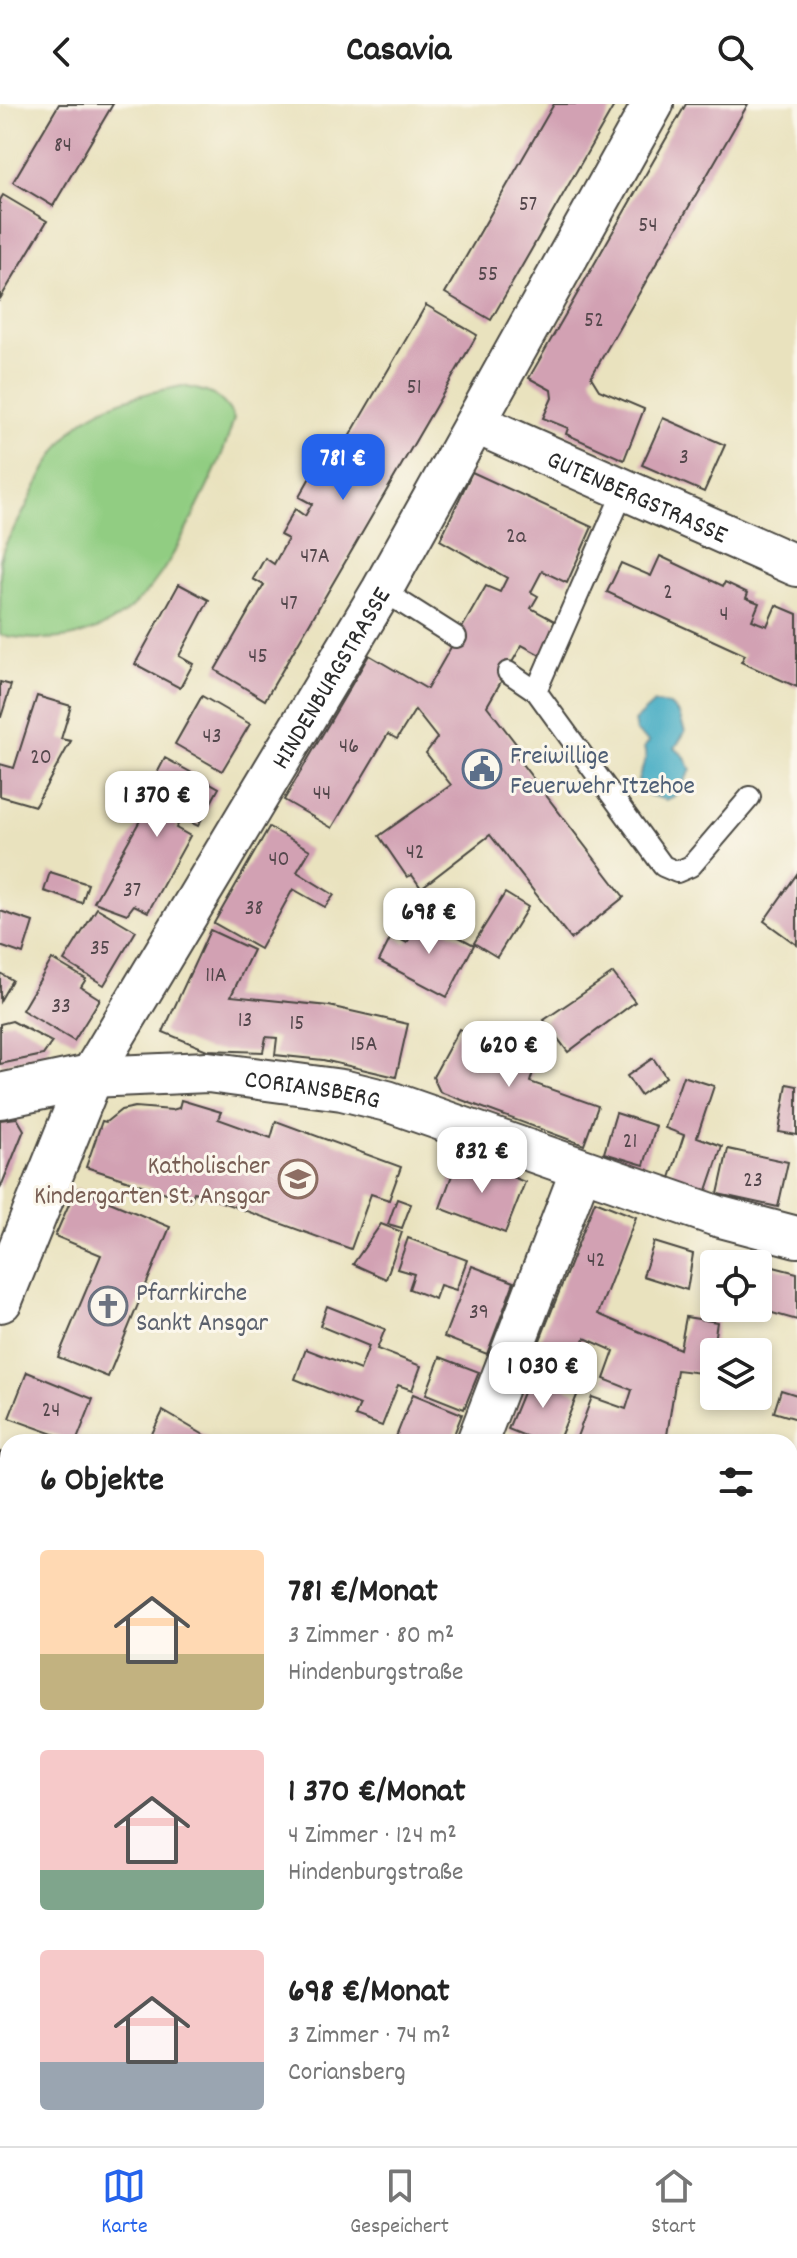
<!DOCTYPE html>
<html lang="de">
<head>
<meta charset="utf-8">
<style>
	:root { --surface:#fff; --page:#f2f2f2; --text:#222; --muted:#767676; --line:#e0e0e0; --accent:#2563eb }
	body { margin:0; font-family:Dekko,sans-serif; background:var(--page); color:var(--text); height:100vh; display:flex; flex-direction:column; font-size:30px; white-space:nowrap }
	* { box-sizing:border-box; margin:0 }
	p { font-size:26px; color:var(--muted) }
	.icon { flex:none; width:44px; height:44px; fill:none; stroke:currentColor; stroke-width:2; stroke-linecap:round; stroke-linejoin:round }
	.map { position:relative; flex:1; overflow:hidden }
	.drawer { position:absolute; left:0px; top:1330px; width:798px; height:712px; display:flex; flex-direction:column; background:var(--surface); border-radius:24px 24px 0 0; box-shadow:0 4px 12px #0003 }
	.drawer>* { flex:none }
	.tools { position:absolute; left:700px; top:1146px; display:grid; gap:16px }
	.tools a { display:grid; place-items:center; width:72px; height:72px; border-radius:8px; background:var(--surface); box-shadow:0 4px 12px #0003; font-size:40px }
	.price { position:absolute; translate:-50% -68px; padding:0 18px; border-radius:16px; background:#fff; color:#222; font-size:26px; line-height:52px; filter:drop-shadow(0 2px 4px #0008) }
	.price::after { content:''; position:absolute; left:50%; top:48px; width:24px; height:18px; margin-left:-12px; background:inherit; clip-path:polygon(0 0,100% 0,50% 100%) }
	.price.current { background:var(--accent); color:#fff }
	ul { padding:0; list-style:none }
	li { display:flex; align-items:center; gap:24px; height:200px; padding:0 40px }
	li span { display:grid; place-items:center; flex:none; width:224px; height:160px; border-radius:8px; color:#555 }
	li>.icon { margin-inline-start:auto }
	span .icon { width:96px; height:96px; fill:#fffc; stroke-width:1 }
	li b { font-size:34px }
	h2 { display:flex; justify-content:space-between; align-items:center; height:96px; padding:0 40px; font-size:34px }
	header { display:flex; justify-content:space-between; align-items:center; height:104px; padding:0 40px; background:var(--surface); font-size:36px; font-weight:700 }
	.menu { display:flex; justify-content:space-around; align-items:center; height:112px; border-top:2px solid var(--line); background:var(--surface); font-size:22px; color:var(--muted) }
	.menu a { display:grid; justify-items:center; gap:4px }
	.menu .current { color:var(--accent) }
	.map>svg:first-child { display:block }
	.green { fill:#91cd82; stroke:#5e7c56; stroke-width:2 }
	.water { fill:#43abc3; stroke:#376b77; stroke-width:2 }
	.building { fill:#d2a1b3 }
	.lines { fill:none; stroke-linecap:round; stroke-linejoin:round }
	.lane-casing { stroke:#484641; stroke-width:24 }
	.street-casing { stroke:#484641; stroke-width:44 }
	.secondary-casing { stroke:#484641; stroke-width:48 }
	.lane { stroke:#fff; stroke-width:20 }
	.street { stroke:#fff; stroke-width:40 }
	.secondary { stroke:#fff; stroke-width:44 }
	.labels { text-anchor:middle; stroke-width:6; stroke-linejoin:round; paint-order:stroke }
	.number-label { font-size:22px; fill:#55484d }
	.street-label { font-size:26px; fill:#2b2b2b; stroke:#fbf7ec }
	.service-label { font-size:26px; fill:#4e5e75; stroke:#fbf7ec; text-anchor:start }
	.education-label { font-size:26px; fill:#785e54; stroke:#fbf7ec; text-anchor:end }
	.worship-label { font-size:26px; fill:#5b616d; stroke:#fbf7ec; text-anchor:start }
</style>
</head>
<body>
<header><svg class="icon" aria-label="back" viewBox="0 0 24 24"><path d="M15 5l-7 7 7 7"/></svg>Casavia<svg class="icon" aria-label="search" viewBox="0 0 24 24"><circle cx="10" cy="10" r="6"/><path d="M15 15l6 6"/></svg></header>
<div class="map">
<svg width="797" height="2042" viewBox="0 0 797 2042">
	<rect width="100%" height="100%" fill="#fbf7ec"/>
	<filter id="ink" filterUnits="userSpaceOnUse"><feTurbulence type="fractalNoise" baseFrequency=".0125" numOctaves="2"/><feDisplacementMap in="SourceGraphic" scale="16" xChannelSelector="R" yChannelSelector="G"/><feConvolveMatrix kernelMatrix="1 2 1 2 8 2 1 2 1" color-interpolation-filters="sRGB"/></filter>
	<filter id="wash" filterUnits="userSpaceOnUse"><feTurbulence type="fractalNoise" baseFrequency=".006" numOctaves="4" result="noise"/><feDisplacementMap in="SourceGraphic" scale="32" xChannelSelector="R" yChannelSelector="G"/><feGaussianBlur stdDeviation="1.8" result="paint"/><feColorMatrix in="noise" values="0 0 0 0 0 0 0 0 0 0 0 0 0 0 0 0 0 1.4 0 .05"/><feComposite in="paint" operator="in"/></filter>
	<g filter="url(#wash)">
		<rect width="100%" height="100%" fill="#e9e2be"/>
		<path class="green" d="M 182,282 C 207,287 222,290 234,314 C 225,348 210,378 194,410 C 151,501 107,550 0,531 C 0,507 0,479 0,457 C 3,439 19,418 27,401 C 70,314 84,301 182,282 Z"/>
		<path class="water" d="M 654,599 L 670,601 L 679,610 L 685,628 L 675,644 L 685,653 L 691,666 L 675,692 L 666,696 L 648,691 L 638,676 L 646,654 L 644,643 L 649,638 L 636,628 L 634,617 Z"/>
		<g id="blocks">
			<g class="building">
				<path d="M 59,0 L 113,0 L 53,102 L 13,78 Z"/>
				<path d="M 554,0 L 615,0 L 491,216 L 445,189 Z"/>
				<path d="M 686,0 L 748,0 L 591,273 L 599,286 L 644,305 L 624,356 L 566,330 L 568,324 L 543,314 L 552,294 L 551,286 L 529,274 Z"/>
				<path d="M 3,91 L 47,117 L 0,195 L 0,96 Z"/>
				<path d="M 426,201 L 477,231 L 265,596 L 215,566 L 264,481 L 253,475 L 265,454 L 274,460 L 288,435 L 280,431 L 295,405 L 305,412 L 312,400 L 299,393 L 326,345 L 338,352 Z"/>
				<path d="M 663,314 L 725,341 L 704,388 L 642,361 Z"/>
				<path d="M 472,368 L 592,423 L 567,479 L 542,467 L 531,488 L 538,492 L 531,504 L 558,519 L 542,552 L 522,541 L 487,602 L 517,641 L 512,647 L 624,793 L 571,835 L 490,731 L 421,784 L 412,771 L 407,773 L 379,732 L 451,681 L 426,649 L 437,634 L 415,606 L 397,635 L 388,630 L 332,724 L 284,696 L 369,551 L 427,585 L 486,482 L 500,488 L 507,474 L 440,436 Z"/>
				<path d="M 660,452 L 723,482 L 725,478 L 748,489 L 746,494 L 759,499 L 752,516 L 759,519 L 767,522 L 776,501 L 797,510 L 797,583 L 741,558 L 745,551 L 607,488 L 621,459 L 651,472 Z"/>
				<path d="M 179,480 L 209,496 L 179,552 L 193,560 L 180,584 L 135,560 Z"/>
				<path d="M 0,578 L 11,581 L 1,613 L 0,613 Z"/>
				<path d="M 37,592 L 71,602 L 61,635 L 71,637 L 35,702 L 0,692 L 0,660 L 14,664 Z"/>
				<path d="M 202,592 L 250,620 L 222,667 L 175,640 Z"/>
				<path d="M 165,654 L 219,684 L 198,722 L 182,714 L 176,724 L 190,732 L 148,808 L 134,801 L 127,810 L 94,798 L 151,697 L 144,694 Z"/>
				<path d="M 269,723 L 310,746 L 297,768 L 334,791 L 325,803 L 293,785 L 260,845 L 214,819 Z"/>
				<path d="M 50,768 L 88,780 L 82,799 L 44,787 Z"/>
				<path d="M 797,770 L 797,841 L 764,817 Z"/>
				<path d="M 505,789 L 528,803 L 497,853 L 474,839 Z"/>
				<path d="M 97,804 L 136,827 L 104,881 L 64,857 Z"/>
				<path d="M 0,807 L 33,818 L 23,850 L 0,842 Z"/>
				<path d="M 421,813 L 474,841 L 447,893 L 379,857 L 392,831 L 407,839 Z"/>
				<path d="M 210,826 L 253,846 L 231,892 L 329,902 L 408,920 L 396,973 L 323,956 L 275,951 L 277,934 L 266,933 L 263,948 L 207,946 L 163,928 Z"/>
				<path d="M 52,855 L 86,875 L 81,883 L 100,895 L 74,937 L 22,906 Z"/>
				<path d="M 0,869 L 12,876 L 0,897 Z"/>
				<path d="M 613,869 L 635,898 L 568,948 L 544,916 Z"/>
				<path d="M 12,917 L 52,938 L 43,951 L 0,960 L 0,920 Z"/>
				<path d="M 459,925 L 508,944 L 505,953 L 534,965 L 530,978 L 598,1002 L 584,1041 L 440,988 L 433,973 Z"/>
				<path d="M 653,954 L 666,973 L 640,991 L 627,972 Z"/>
				<path d="M 683,972 L 714,982 L 697,1033 L 722,1042 L 706,1089 L 669,1077 L 684,1031 L 665,1024 Z"/>
				<path d="M 787,980 L 797,982 L 797,1031 L 779,1028 Z"/>
				<path d="M 181,996 L 221,1008 L 218,1015 L 271,1034 L 276,1017 L 401,1063 L 389,1096 L 371,1090 L 351,1145 L 194,1088 L 191,1097 L 86,1063 L 102,1017 L 106,1018 L 121,1006 L 135,1003 L 172,1006 L 179,1004 Z"/>
				<path d="M 616,1009 L 656,1022 L 644,1061 L 604,1049 Z"/>
				<path d="M 17,1014 L 24,1026 L 0,1085 L 0,1016 Z"/>
				<path d="M 728,1045 L 788,1058 L 778,1103 L 718,1090 Z"/>
				<path d="M 459,1052 L 525,1078 L 505,1129 L 440,1104 Z"/>
				<path d="M 76,1084 L 170,1123 L 108,1273 L 58,1253 L 101,1151 L 55,1132 Z"/>
				<path d="M 397,1095 L 411,1100 L 402,1124 L 388,1120 Z"/>
				<path d="M 595,1097 L 636,1113 L 598,1210 L 680,1245 L 686,1213 L 717,1218 L 709,1270 L 677,1266 L 666,1338 L 575,1338 L 592,1293 L 626,1305 L 632,1286 L 604,1275 L 614,1247 L 585,1234 L 569,1274 L 531,1259 Z"/>
				<path d="M 381,1120 L 402,1128 L 386,1175 L 353,1160 Z"/>
				<path d="M 408,1134 L 467,1156 L 456,1186 L 440,1181 L 435,1195 L 409,1185 L 414,1170 L 397,1165 Z"/>
				<path d="M 654,1138 L 693,1150 L 687,1186 L 643,1172 Z"/>
				<path d="M 714,1147 L 757,1159 L 714,1160 L 714,1193 L 703,1190 Z"/>
				<path d="M 758,1159 L 797,1169 L 797,1216 L 758,1205 Z"/>
				<path d="M 472,1162 L 514,1178 L 487,1250 L 444,1233 Z"/>
				<path d="M 327,1202 L 385,1225 L 377,1245 L 421,1262 L 412,1286 L 398,1281 L 382,1322 L 355,1312 L 360,1301 L 295,1275 L 306,1245 L 360,1266 L 369,1242 L 320,1222 Z"/>
				<path d="M 440,1253 L 479,1268 L 464,1305 L 426,1290 Z"/>
				<path d="M 27,1268 L 93,1295 L 76,1338 L 9,1314 Z"/>
				<path d="M 531,1269 L 578,1289 L 558,1338 L 540,1338 L 508,1325 Z"/>
				<path d="M 781,1286 L 797,1291 L 797,1315 L 774,1308 Z"/>
				<path d="M 413,1290 L 462,1310 L 451,1338 L 394,1338 Z"/>
				<path d="M 163,1307 L 216,1338 L 148,1338 Z"/>
				<path d="M 0,1348 L 8,1352 L 8,1490 L 0,1485 Z"/>
				<path d="M 0,1521 L 8,1526 L 8,1612 L 0,1607 Z"/>
				<path d="M 0,1691 L 8,1695 L 8,1762 L 0,1777 Z"/>
				<path d="M 790,1754 L 797,1756 L 797,1828 L 790,1826 Z"/>
				<path d="M 790,1836 L 797,1838 L 797,1857 L 790,1876 Z"/>
				<path d="M 797,1889 L 797,1992 L 790,1989 L 790,1955 L 795,1935 L 790,1934 L 790,1911 Z"/>
				<path d="M 136,2034 L 172,2034 L 175,2042 L 133,2042 Z"/>
				<path d="M 230,2034 L 274,2034 L 271,2042 L 227,2042 Z"/>
				<path d="M 283,2034 L 313,2034 L 310,2042 Z"/>
				<path d="M 334,2034 L 374,2034 L 371,2042 L 331,2042 Z"/>
				<path d="M 503,2034 L 507,2034 L 530,2042 L 500,2042 Z"/>
				<path d="M 567,2034 L 592,2041 L 592,2042 L 564,2042 Z"/>
				<path d="M 603,2034 L 642,2034 L 639,2042 L 616,2042 L 617,2039 Z"/>
				<path d="M 684,2034 L 697,2034 L 719,2042 L 681,2042 Z"/>
			</g>
		</g>
	</g>
	<g filter="url(#ink)">
		<use href="#blocks" fill-opacity="0" stroke="#484641" stroke-width="2"/>
		<g class="lines">
			<defs>
				<g id="lane">
					<path d="M 382,486 L 456,533"/>
					<path d="M 508,568 L 536,587 L 663,762 L 677,768 L 691,762 L 750,693"/>
					<path d="M 536,587 L 624,386"/>
				</g>
				<g id="street">
					<path id="s1" d="M 477,320 L 797,462"/>
					<path id="s2" d="M 90,973 L 382,486 L 653,0"/>
					<path id="s3" d="M 90,973 L 208,968 L 342,986 L 387,997 L 717,1112 L 797,1133"/>
					<path d="M 477,1338 L 581,1066"/>
					<path d="M 790,1658 L 797,1636"/>
					<path d="M 790,1727 L 797,1729"/>
					<path d="M 0,1909 L 8,1914"/>
					<path d="M 206,2042 L 209,2034"/>
					<path d="M 662,2042 L 664,2034"/>
				</g>
				<g id="secondary">
					<path d="M 0,992 L 90,973"/>
					<path d="M 0,1196 L 90,973"/>
				</g>
			</defs>
			<use href="#lane" class="lane-casing"/>
			<use href="#street" class="street-casing"/>
			<use href="#secondary" class="secondary-casing"/>
			<use href="#lane" class="lane"/>
			<use href="#street" class="street"/>
			<use href="#secondary" class="secondary"/>
		</g>
	</g>
	<defs>
		<symbol id="civic-ring" viewBox="-11 -11 22 22"><circle r="9.5" fill="#fbf7ec" stroke="#5c6f8a" stroke-width="1.5"/><path d="M-.6-6.5H3V-4.5H.6V-3L4-1V1h2V6H-6V1h2V-1L-.6-3ZM-1.2 2.5V6h2.4V2.5Z" fill="#5c6f8a"/></symbol>
		<symbol id="school-ring" viewBox="-11 -11 22 22"><circle r="9.5" fill="#fbf7ec" stroke="#8d6e63" stroke-width="1.5"/><path d="M0-5L7-2L0 1L-7-2ZM-4 1L0 2.5L4 1V4Q0 6-4 4Z" fill="#8d6e63"/></symbol>
		<symbol id="church-ring" viewBox="-11 -11 22 22"><circle r="9.5" fill="#fbf7ec" stroke="#6b7280" stroke-width="1.5"/><path d="M-1.2-6h2.4v3.5h3.3v2.4h-3.3V6h-2.4V-.1h-3.3v-2.4h3.3Z" fill="#6b7280"/></symbol>
	</defs>
	<g fill-rule="evenodd">
		<use href="#civic-ring" x="460" y="643" width="44" height="44"/>
		<use href="#school-ring" x="276" y="1053" width="44" height="44"/>
		<use href="#church-ring" x="86" y="1180" width="44" height="44"/>
	</g>
	<g class="labels">
		<g class="number-label">
			<text x="63" y="47">84</text>
			<text x="528" y="106">57</text>
			<text x="648" y="127">54</text>
			<text x="488" y="176">55</text>
			<text x="594" y="222">52</text>
			<text x="414" y="289">51</text>
			<text x="684" y="359">3</text>
			<text x="516" y="438">2a</text>
			<text x="315" y="458">47A</text>
			<text x="668" y="494">2</text>
			<text x="289" y="505">47</text>
			<text x="724" y="516">4</text>
			<text x="258" y="558">45</text>
			<text x="212" y="638">43</text>
			<text x="349" y="648">46</text>
			<text x="41" y="659">20</text>
			<text x="322" y="695">44</text>
			<text x="415" y="754">42</text>
			<text x="279" y="761">40</text>
			<text x="132" y="792">37</text>
			<text x="254" y="810">38</text>
			<text x="100" y="850">35</text>
			<text x="216" y="877">11A</text>
			<text x="61" y="908">33</text>
			<text x="245" y="922">13</text>
			<text x="297" y="925">15</text>
			<text x="364" y="946">15A</text>
			<text x="630" y="1043">21</text>
			<text x="753" y="1082">23</text>
			<text x="596" y="1162">42</text>
			<text x="479" y="1214">39</text>
			<text x="51" y="1312">24</text>
		</g>
		<g class="street-label">
			<text dy="9" stroke="none"><textPath href="#s1" startOffset="176">GUTENBERGSTRASSE</textPath></text>
			<text dy="9" stroke="none"><textPath href="#s2" startOffset="466">HINDENBURGSTRASSE</textPath></text>
			<text dy="9" stroke="none"><textPath href="#s3" startOffset="224">CORIANSBERG</textPath></text>
		</g>
		<g class="service-label">
			<text x="510" y="659">Freiwillige<tspan x="510" dy="30">Feuerwehr Itzehoe</tspan></text>
		</g>
		<g class="education-label">
			<text x="270" y="1069">Katholischer<tspan x="270" dy="30">Kindergarten St. Ansgar</tspan></text>
		</g>
		<g class="worship-label">
			<text x="136" y="1196">Pfarrkirche<tspan x="136" dy="30">Sankt Ansgar</tspan></text>
		</g>
	</g>
</svg>
<div class="tools">
<a><svg class="icon" aria-label="locate" viewBox="0 0 24 24"><circle cx="12" cy="12" r="6"/><path d="M12 2v4M12 18v4M2 12h4M18 12h4"/></svg></a>
<a><svg class="icon" aria-label="layers" viewBox="0 0 24 24"><path d="M12 4l9 5-9 5-9-5zM3 14l9 5 9-5"/></svg></a>
</div>
<b class="price current" style="left:343px;top:398px">781 €</b>
<b class="price" style="left:157px;top:735px">1 370 €</b>
<b class="price" style="left:429px;top:852px">698 €</b>
<b class="price" style="left:509px;top:985px">620 €</b>
<b class="price" style="left:482px;top:1091px">832 €</b>
<b class="price" style="left:543px;top:1306px">1 030 €</b>
<section class="drawer">
<h2>6 Objekte<svg class="icon" aria-label="filters" viewBox="0 0 24 24"><path d="M4 7h16M4 17h16"/><circle cx="9" cy="7" r="2"/><circle cx="15" cy="17" r="2"/></svg></h2>
<ul>
<li><span style="background:linear-gradient(#ffd9b3 65%,#c2b280 0)"><svg class="icon" aria-label="home" viewBox="0 0 24 24"><path d="M3 11l9-7 9 7M6 9v11h12V9"/></svg></span><div><b>781 €/Monat</b><p>3 Zimmer · 80 m²</p><p>Hindenburgstraße</p></div></li>
<li><span style="background:linear-gradient(#f6c9c9 75%,#7fa58c 0)"><svg class="icon" aria-label="home" viewBox="0 0 24 24"><path d="M3 11l9-7 9 7M6 9v11h12V9"/></svg></span><div><b>1 370 €/Monat</b><p>4 Zimmer · 124 m²</p><p>Hindenburgstraße</p></div></li>
<li><span style="background:linear-gradient(#f6c9c9 70%,#9aa5b1 0)"><svg class="icon" aria-label="home" viewBox="0 0 24 24"><path d="M3 11l9-7 9 7M6 9v11h12V9"/></svg></span><div><b>698 €/Monat</b><p>3 Zimmer · 74 m²</p><p>Coriansberg</p></div></li>
</ul>
</section>
</div>
<nav class="menu">
<a class="current"><svg class="icon" aria-label="map" viewBox="0 0 24 24"><path d="M3 6l6-2 6 2 6-2v14l-6 2-6-2-6 2zM9 4v14M15 6v14"/></svg>Karte</a>
<a><svg class="icon" aria-label="saved" viewBox="0 0 24 24"><path d="M7 4h10v16l-5-4-5 4z"/></svg>Gespeichert</a>
<a><svg class="icon" aria-label="home" viewBox="0 0 24 24"><path d="M3 11l9-7 9 7M6 9v11h12V9"/></svg>Start</a>
</nav>
</body>
</html>
